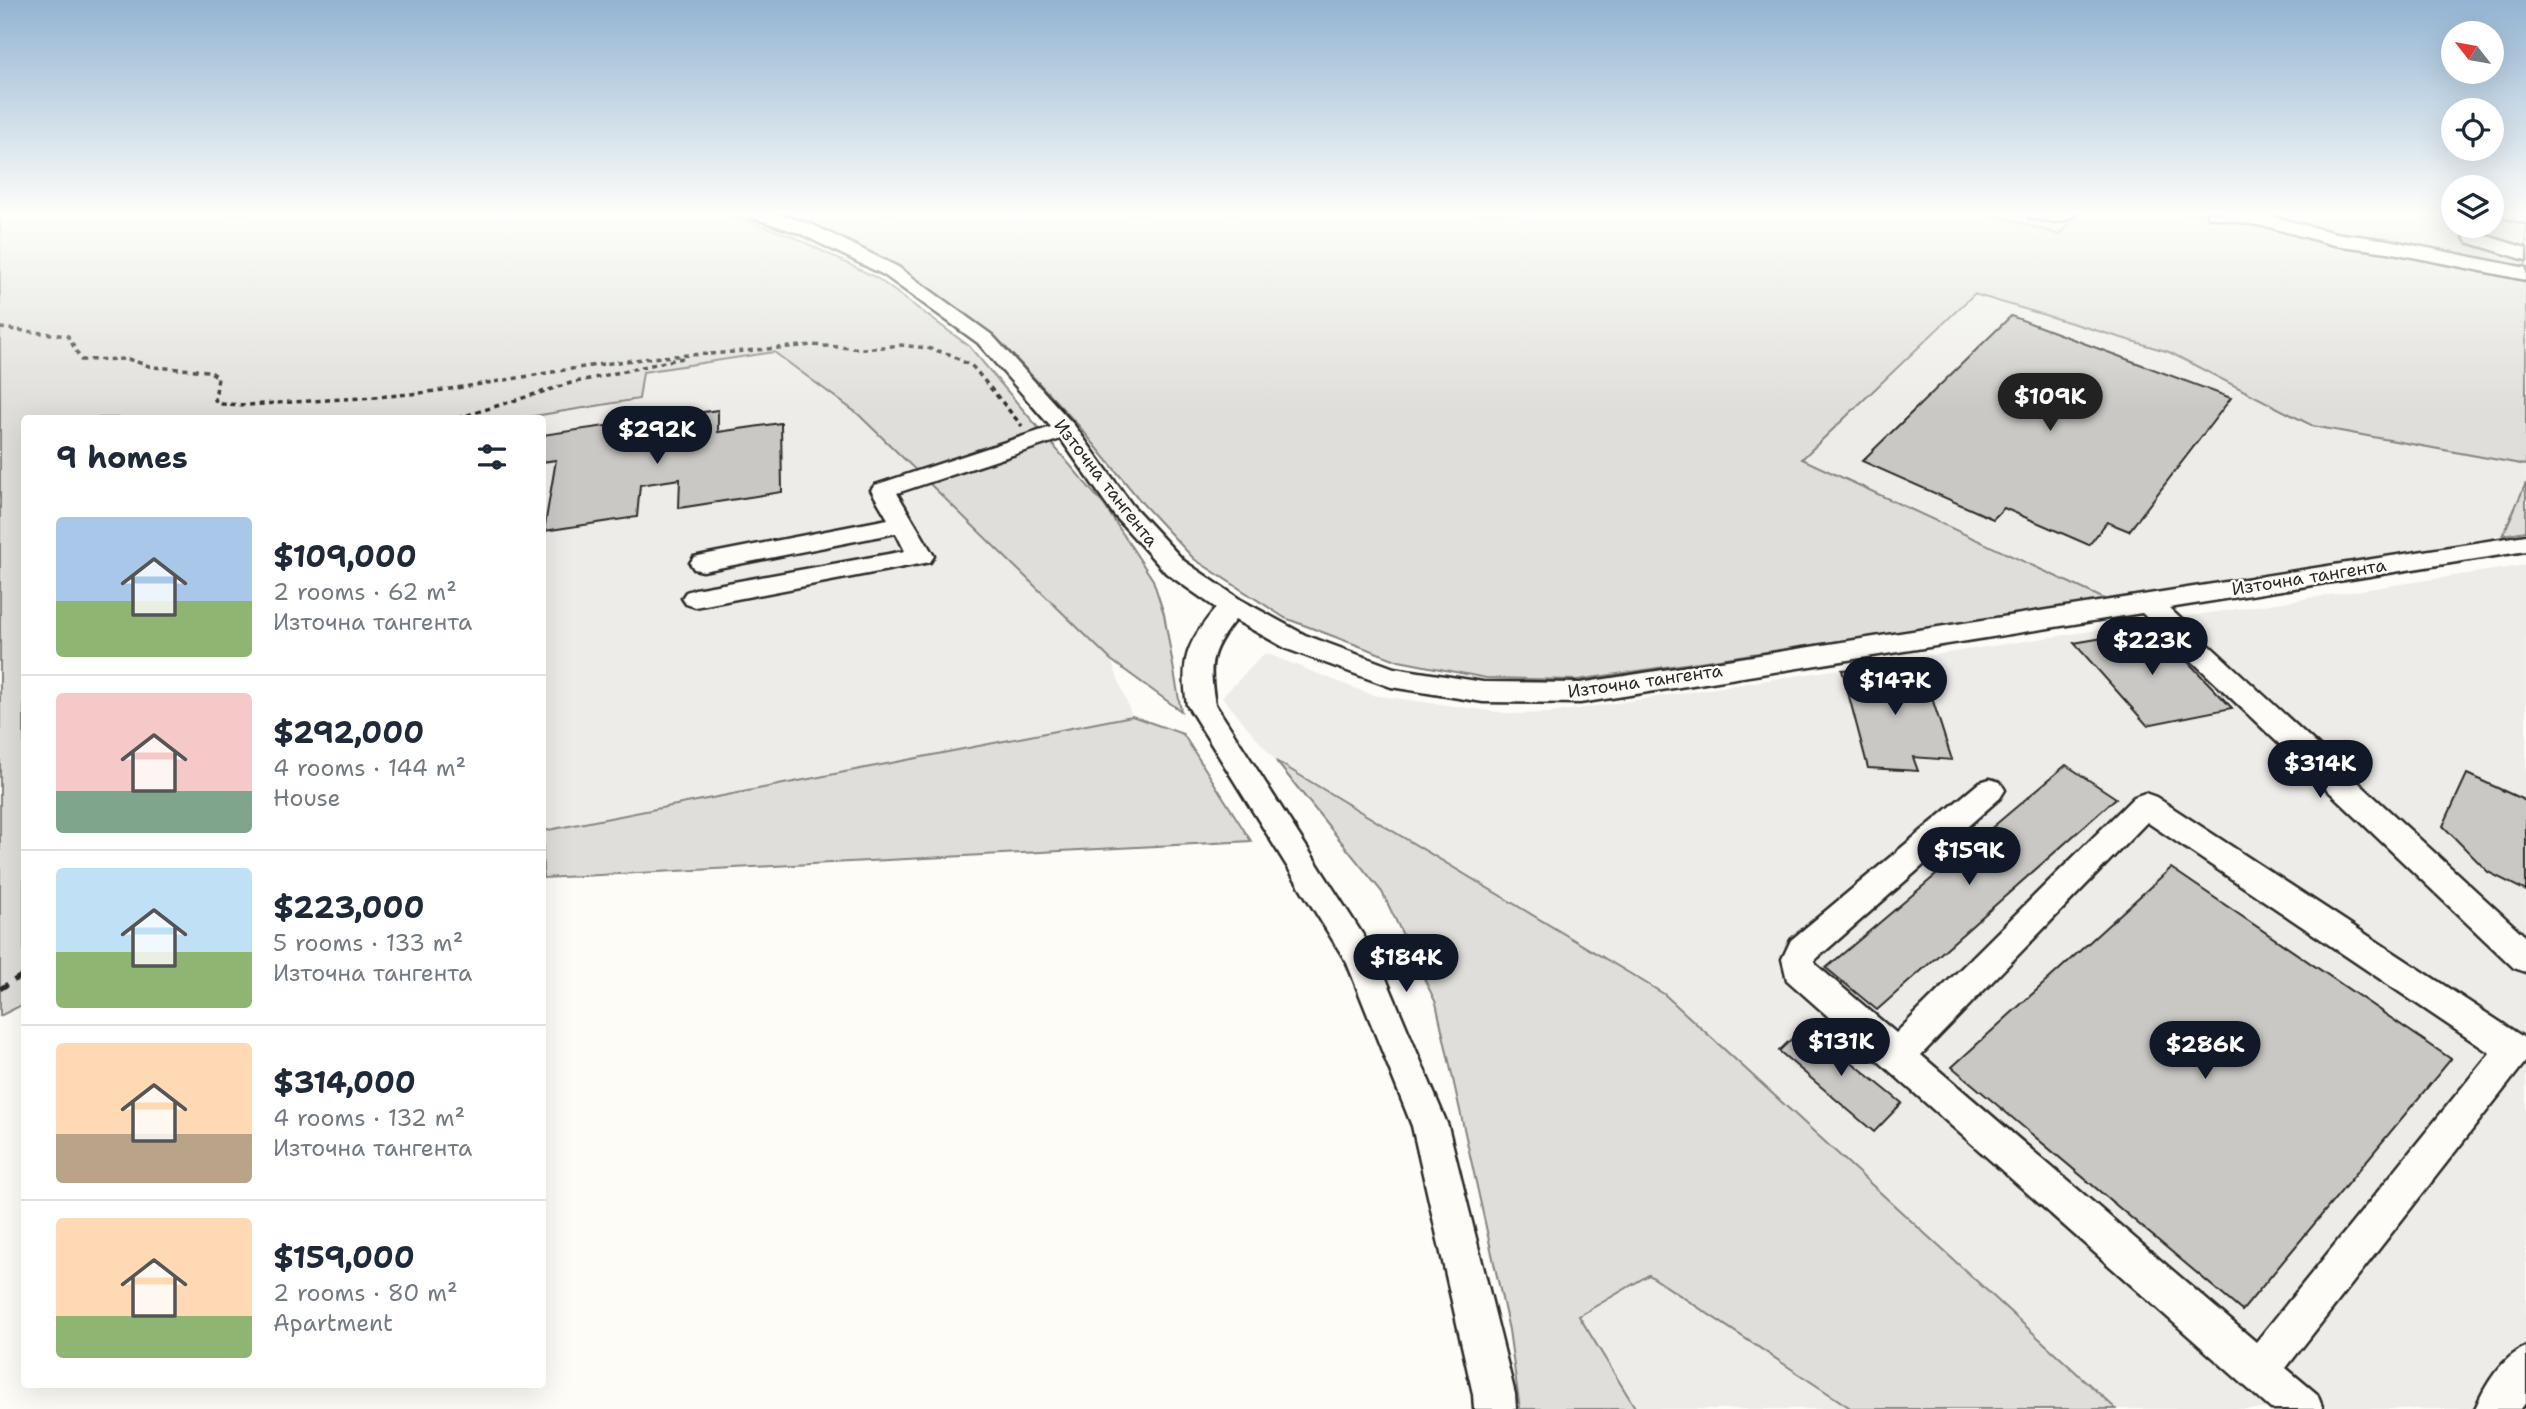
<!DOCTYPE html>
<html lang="en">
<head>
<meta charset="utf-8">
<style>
	:root { --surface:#fff; --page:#f2f2f3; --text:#1f2937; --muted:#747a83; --line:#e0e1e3; --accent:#111827 }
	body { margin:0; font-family:"Shantell Sans",sans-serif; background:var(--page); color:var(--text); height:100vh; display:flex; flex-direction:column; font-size:26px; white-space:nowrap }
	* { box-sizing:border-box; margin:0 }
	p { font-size:23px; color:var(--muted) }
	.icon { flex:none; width:38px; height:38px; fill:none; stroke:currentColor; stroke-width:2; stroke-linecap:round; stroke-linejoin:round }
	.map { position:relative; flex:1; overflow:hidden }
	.details { position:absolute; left:21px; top:415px; width:525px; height:973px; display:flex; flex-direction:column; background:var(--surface); border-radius:7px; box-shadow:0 7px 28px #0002 }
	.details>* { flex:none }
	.needle { width:46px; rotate:301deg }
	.controls { position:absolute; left:2441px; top:21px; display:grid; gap:14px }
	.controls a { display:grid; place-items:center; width:63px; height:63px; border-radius:50%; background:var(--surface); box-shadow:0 7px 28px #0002; font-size:35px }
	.price { position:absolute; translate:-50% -60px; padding:0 16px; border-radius:24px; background:var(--accent); color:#fff; font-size:23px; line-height:46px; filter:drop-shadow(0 2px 4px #0008) }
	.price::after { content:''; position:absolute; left:50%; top:42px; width:21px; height:16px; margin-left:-10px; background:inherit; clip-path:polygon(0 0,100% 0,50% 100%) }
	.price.on { background:#222; color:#fff }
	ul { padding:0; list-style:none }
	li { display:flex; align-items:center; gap:21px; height:175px; padding:0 35px }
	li+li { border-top:2px solid var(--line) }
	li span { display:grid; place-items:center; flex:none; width:196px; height:140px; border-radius:7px; color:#555 }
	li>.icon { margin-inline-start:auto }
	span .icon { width:84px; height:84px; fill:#fffc; stroke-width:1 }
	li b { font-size:30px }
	h2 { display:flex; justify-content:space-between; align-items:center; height:84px; padding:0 35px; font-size:30px }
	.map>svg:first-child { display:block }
	.built { fill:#edece8 }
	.green { fill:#dfdeda; stroke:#858482; stroke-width:2 }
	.building { fill:#c9c8c4; stroke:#2b2b2b; stroke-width:2 }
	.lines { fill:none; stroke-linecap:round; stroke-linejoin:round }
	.minor-casing { stroke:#2b2b2b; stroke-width:5 }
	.major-casing { stroke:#2b2b2b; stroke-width:5 }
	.path-far1 { stroke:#2b2b2b; stroke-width:3.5; stroke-dasharray:5 4.5; stroke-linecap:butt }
	.path { stroke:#2b2b2b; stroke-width:5; stroke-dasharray:9 7; stroke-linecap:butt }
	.minor { fill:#fdfcf7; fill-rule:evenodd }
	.major { fill:#fdfcf7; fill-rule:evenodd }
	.labels { text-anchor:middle; stroke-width:5; stroke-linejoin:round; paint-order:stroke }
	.street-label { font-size:18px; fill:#2b2b2b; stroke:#fdfcf7 }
</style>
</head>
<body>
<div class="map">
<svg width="2526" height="1409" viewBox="0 0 2526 1409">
	<rect width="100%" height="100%" fill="#fdfcf7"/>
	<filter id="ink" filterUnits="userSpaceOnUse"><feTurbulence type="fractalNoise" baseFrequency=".0143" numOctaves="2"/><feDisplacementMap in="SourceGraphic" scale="14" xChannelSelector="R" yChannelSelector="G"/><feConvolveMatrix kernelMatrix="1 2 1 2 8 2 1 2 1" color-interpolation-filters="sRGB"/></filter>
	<g filter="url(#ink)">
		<g class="built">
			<path d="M 1989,213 L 2079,213 L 2060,235 Z"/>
			<path d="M 1974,294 L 2169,352 L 2313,426 L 2526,465 L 2526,483 L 2503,535 L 2109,601 L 1801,458 Z"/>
			<path d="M 774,352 L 858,414 L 1111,660 L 1132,716 L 543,831 L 542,418 L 522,418 L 639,399 L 642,372 Z"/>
			<path d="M 2526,565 L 2526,1409 L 2116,1409 L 1664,994 L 1276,761 L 1222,697 L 1265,653 L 1372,695 L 1513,714 L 1551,713 Z"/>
			<path d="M 1649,1275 L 1852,1409 L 1636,1409 L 1579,1316 Z"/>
		</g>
		<g class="green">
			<path d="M 0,213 L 724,213 L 792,236 L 877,278 L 969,346 L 1104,505 L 1153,580 L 1164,614 L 1181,711 L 1111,660 L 858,414 L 774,352 L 643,372 L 639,399 L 522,418 L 24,418 L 24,1004 L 0,1016 Z"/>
			<path d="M 776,213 L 1989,213 L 2060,235 L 2079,213 L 2453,213 L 2454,226 L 2492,226 L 2492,213 L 2526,220 L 2526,465 L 2313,426 L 2169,352 L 1974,294 L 1802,459 L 2109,601 L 1577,680 L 1486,678 L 1399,661 L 1285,618 L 1194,559 L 1143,504 L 1079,426 L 995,336 L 899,267 L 812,226 Z"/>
			<path d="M 2526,483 L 2526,531 L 2503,535 Z"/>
			<path d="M 1132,716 L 1183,734 L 1251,841 L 543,878 L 543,831 Z"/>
			<path d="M 1276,761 L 1664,994 L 2116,1409 L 1852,1409 L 1649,1275 L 1579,1316 L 1636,1409 L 1520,1409 L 1509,1330 L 1436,1003 L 1382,892 Z"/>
		</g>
		<g class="building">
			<path d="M 2011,316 L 2231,398 L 2129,531 L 2107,522 L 2089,545 L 2004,508 L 1993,519 L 1862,461 Z"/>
			<path d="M 718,410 L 718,432 L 781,423 L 782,492 L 679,508 L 680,479 L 640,485 L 637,517 L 544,531 L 556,460 L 542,462 L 542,435 Z"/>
			<path d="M 2155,629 L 2168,641 L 2232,708 L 2147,725 L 2074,643 Z"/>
			<path d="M 1921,664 L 1952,760 L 1913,757 L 1918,771 L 1868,768 L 1842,670 Z"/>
			<path d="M 2066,765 L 2116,798 L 1877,1010 L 1826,968 Z"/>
			<path d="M 2467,774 L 2526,801 L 2526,891 L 2488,872 L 2443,826 Z"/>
			<path d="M 2171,868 L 2451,1059 L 2242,1311 L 1952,1067 Z"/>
			<path d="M 1806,1025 L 1902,1103 L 1874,1132 L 1779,1051 Z"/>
		</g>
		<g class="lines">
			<defs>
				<g id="minor">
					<path d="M 748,213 L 775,213 L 813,225 L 898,267 L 992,335 L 1074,425 L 1132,505 L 1184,561 L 1241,600 L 1305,635 L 1394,668 L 1483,682 L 1580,683 L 2526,535 L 2526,551 L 2169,608 L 2526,937 L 2526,972 L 2514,968 L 2142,613 L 1580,703 L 1483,702 L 1391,687 L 1287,649 L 1235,620 C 1210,651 1208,664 1215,704 L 1377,957 L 1448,1126 L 1515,1394 L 1516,1409 L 1474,1409 L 1473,1394 L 1412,1126 L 1347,963 L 1187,705 C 1180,659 1187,643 1216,608 L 1166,573 L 1114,515 L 1061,439 L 897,493 L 934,556 L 930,562 L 695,607 L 686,604 L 682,598 L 686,592 L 695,589 L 905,551 L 896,533 L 703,571 L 694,569 L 690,563 L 694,557 L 703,555 L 888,519 L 871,490 L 875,485 L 1051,427 L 978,343 L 884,275 L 799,233 L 750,217 Z"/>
					<path d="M 2027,213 L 2075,213 C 2063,227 2045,221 2029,217 Z"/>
					<path d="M 2207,213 L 2248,213 L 2270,216 L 2335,233 L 2388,240 L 2526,268 L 2526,280 L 2388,252 L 2334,245 L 2269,227 L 2209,217 Z"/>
					<path d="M 2442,213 L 2454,213 L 2454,219 L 2444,217 Z"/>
					<path d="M 2474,232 L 2526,248 L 2526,260 L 2467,242 L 2464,238 Z"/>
					<path d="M 1990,779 L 2000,782 L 2005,790 L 2000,798 L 1815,960 L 1815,964 L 1896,1033 L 2134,797 L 2145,793 L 2156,797 L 2526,1039 L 2526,1061 L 2286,1368 L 2317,1394 L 2323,1409 L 2271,1409 L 1787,980 L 1782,959 L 1791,940 L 1980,782 ZM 2147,822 L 2490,1053 L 2256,1342 L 1921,1055 Z"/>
					<path d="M 2526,1347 L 2526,1402 L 2521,1409 L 2475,1409 C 2485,1385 2502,1357 2526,1347 Z"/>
				</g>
				<path id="major" d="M 2502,213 L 2526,213 L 2526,223 L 2506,218 Z"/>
			</defs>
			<use href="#minor" class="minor-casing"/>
			<use href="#major" class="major-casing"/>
			<g class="path-far1">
				<path d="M 0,328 L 68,336 L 81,360 L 128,359 L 152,367 L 209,371 L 218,377 L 215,400 L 222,404 L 249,405 C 311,400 374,399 436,391 C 529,378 615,357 711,354"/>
				<path d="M 710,354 L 812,345 L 864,349 L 901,345 L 927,348 L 949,354 L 973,367 L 1022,426"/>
				<path d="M 458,418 L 571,383 L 687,357"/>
			</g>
			<path class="path" d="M 0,989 L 24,974"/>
			<use href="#minor" class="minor"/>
			<use href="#major" class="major"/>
		</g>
	</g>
	<linearGradient id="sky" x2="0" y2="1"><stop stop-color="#93b4d2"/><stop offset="0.52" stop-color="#fefefb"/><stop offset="1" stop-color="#fefefb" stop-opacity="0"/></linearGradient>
	<rect width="2526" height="410" fill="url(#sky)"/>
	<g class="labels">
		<g class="street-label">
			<text transform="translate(1106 483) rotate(52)" y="6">Източна тангента</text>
			<text transform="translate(2309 577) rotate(-9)" y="6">Източна тангента</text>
			<text transform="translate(1645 681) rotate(-8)" y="6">Източна тангента</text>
		</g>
	</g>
</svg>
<div class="controls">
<a><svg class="needle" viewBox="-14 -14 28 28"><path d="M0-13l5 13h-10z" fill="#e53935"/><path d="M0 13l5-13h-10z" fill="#747a83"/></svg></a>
<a><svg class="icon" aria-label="locate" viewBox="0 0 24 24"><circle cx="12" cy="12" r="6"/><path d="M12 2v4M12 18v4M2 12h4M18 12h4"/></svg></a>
<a><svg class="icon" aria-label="layers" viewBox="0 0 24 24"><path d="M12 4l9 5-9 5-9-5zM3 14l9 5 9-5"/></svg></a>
</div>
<b class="price on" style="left:2050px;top:433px">$109K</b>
<b class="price" style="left:657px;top:466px">$292K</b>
<b class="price" style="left:2152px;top:677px">$223K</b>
<b class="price" style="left:1895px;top:717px">$147K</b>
<b class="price" style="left:2320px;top:800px">$314K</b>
<b class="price" style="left:1969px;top:887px">$159K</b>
<b class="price" style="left:1406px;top:994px">$184K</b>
<b class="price" style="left:1841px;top:1078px">$131K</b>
<b class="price" style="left:2205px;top:1081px">$286K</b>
<section class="details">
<h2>9 homes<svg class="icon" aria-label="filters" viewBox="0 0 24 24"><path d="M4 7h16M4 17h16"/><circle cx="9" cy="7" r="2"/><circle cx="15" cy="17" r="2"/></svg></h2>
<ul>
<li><span style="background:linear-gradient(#a9c7e8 60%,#8fb573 0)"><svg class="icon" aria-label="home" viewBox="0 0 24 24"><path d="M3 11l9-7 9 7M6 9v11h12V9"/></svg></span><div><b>$109,000</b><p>2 rooms · 62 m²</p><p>Източна тангента</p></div></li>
<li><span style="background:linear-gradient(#f6c9c9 70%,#7fa58c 0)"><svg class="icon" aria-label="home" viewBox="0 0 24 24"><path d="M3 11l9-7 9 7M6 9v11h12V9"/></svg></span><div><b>$292,000</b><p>4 rooms · 144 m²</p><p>House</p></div></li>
<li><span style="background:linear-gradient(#bfe0f5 60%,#8fb573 0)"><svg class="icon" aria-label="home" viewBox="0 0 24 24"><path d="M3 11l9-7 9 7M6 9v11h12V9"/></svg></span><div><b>$223,000</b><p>5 rooms · 133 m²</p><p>Източна тангента</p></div></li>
<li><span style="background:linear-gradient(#ffd9b3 65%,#b9a48a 0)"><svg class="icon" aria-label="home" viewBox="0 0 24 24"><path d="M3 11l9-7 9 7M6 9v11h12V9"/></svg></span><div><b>$314,000</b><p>4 rooms · 132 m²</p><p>Източна тангента</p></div></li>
<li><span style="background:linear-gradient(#ffd9b3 70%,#8fb573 0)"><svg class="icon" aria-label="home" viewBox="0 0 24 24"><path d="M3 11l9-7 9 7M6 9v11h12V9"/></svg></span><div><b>$159,000</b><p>2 rooms · 80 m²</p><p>Apartment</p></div></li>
</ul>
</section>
</div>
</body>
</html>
